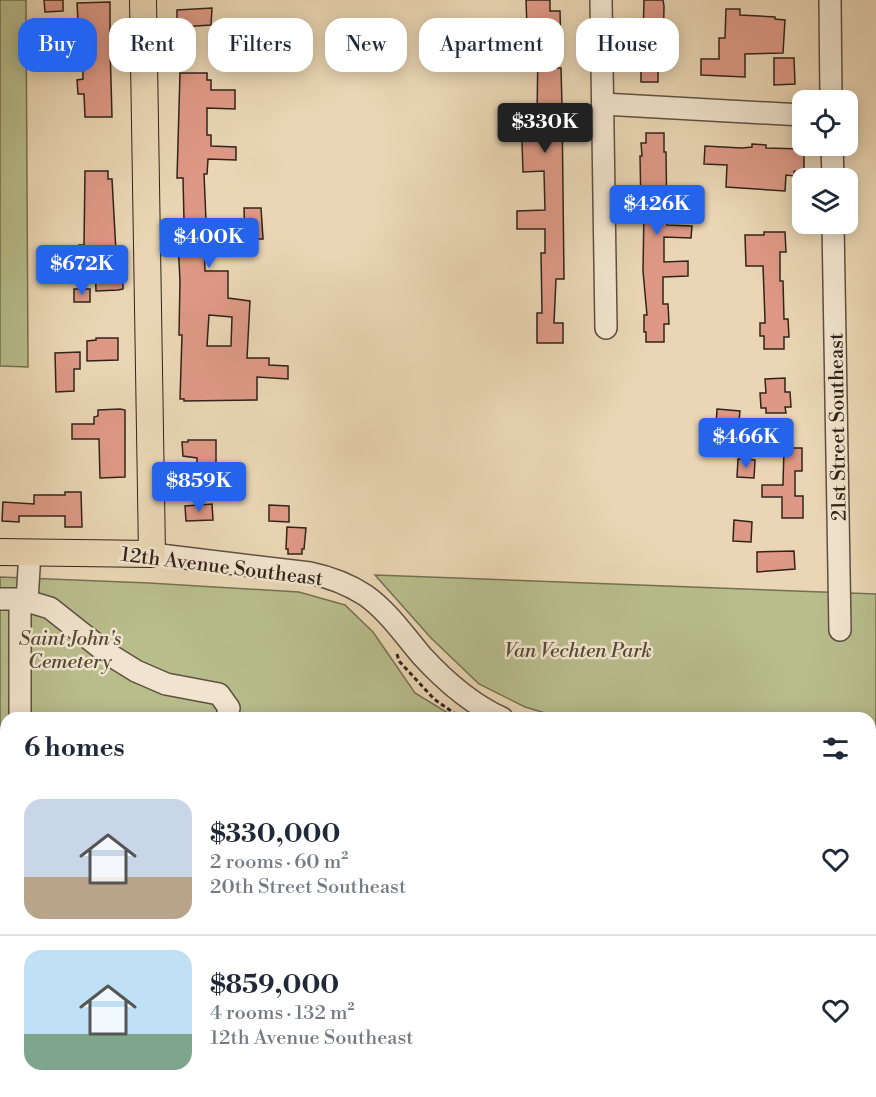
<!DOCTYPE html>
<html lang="en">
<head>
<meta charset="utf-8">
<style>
	:root { --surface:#fff; --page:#f2f2f3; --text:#1f2937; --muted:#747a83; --line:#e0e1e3; --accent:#2563eb }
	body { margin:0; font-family:"Libre Bodoni",serif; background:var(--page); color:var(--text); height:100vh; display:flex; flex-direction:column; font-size:22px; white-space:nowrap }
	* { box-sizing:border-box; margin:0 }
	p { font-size:20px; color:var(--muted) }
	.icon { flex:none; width:33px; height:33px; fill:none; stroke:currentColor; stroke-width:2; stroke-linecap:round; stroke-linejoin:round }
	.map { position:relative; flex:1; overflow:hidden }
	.side { position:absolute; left:0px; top:712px; width:876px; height:386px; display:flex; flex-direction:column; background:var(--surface); border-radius:18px 18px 0 0; box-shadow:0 3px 15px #0003 }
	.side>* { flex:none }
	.guide { position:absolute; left:18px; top:18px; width:840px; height:54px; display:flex; gap:12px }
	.tools { position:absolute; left:792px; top:90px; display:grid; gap:12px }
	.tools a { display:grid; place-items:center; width:66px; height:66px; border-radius:12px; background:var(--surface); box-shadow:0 3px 15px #0003; font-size:30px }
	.price { position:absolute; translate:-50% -51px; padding:0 14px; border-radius:6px; background:var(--accent); color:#fff; font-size:20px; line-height:39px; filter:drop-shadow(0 2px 3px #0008) }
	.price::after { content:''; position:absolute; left:50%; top:36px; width:18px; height:14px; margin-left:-9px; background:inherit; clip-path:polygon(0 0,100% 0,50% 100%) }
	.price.current { background:#222; color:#fff }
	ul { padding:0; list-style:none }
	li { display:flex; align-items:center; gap:18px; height:150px; padding:0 24px }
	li+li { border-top:2px solid var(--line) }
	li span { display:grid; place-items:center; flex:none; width:168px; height:120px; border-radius:18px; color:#555 }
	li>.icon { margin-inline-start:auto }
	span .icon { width:72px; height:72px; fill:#fffc; stroke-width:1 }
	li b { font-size:26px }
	h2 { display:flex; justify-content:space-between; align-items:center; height:72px; padding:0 24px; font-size:26px }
	.pill { padding:0 21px; border-radius:18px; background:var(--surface); box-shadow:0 3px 15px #0003; font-size:21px; line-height:54px }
	.pill.current { background:var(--accent); color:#fff }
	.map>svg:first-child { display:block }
	.green { fill:#b8bd8c; stroke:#757053; stroke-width:1.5 }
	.building { fill:#de9986; stroke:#32241a; stroke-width:1.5; fill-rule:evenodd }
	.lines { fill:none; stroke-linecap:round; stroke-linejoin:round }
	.minor-casing { stroke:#605040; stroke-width:24 }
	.major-casing { stroke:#32241a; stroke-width:28 }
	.path { stroke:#32241a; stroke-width:3; stroke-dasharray:4.5 3; stroke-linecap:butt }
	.minor { stroke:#f1e4ce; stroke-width:21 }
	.major { stroke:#ead6b4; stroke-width:26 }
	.labels { text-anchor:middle; stroke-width:5; stroke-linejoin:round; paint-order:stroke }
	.street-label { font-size:20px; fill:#32241a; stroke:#f1e4ce }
	.park-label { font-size:20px; font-style:italic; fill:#544a36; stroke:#f1e4ce }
</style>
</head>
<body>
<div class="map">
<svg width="876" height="1097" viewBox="0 0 876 1097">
	<rect width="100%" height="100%" fill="#ead6b4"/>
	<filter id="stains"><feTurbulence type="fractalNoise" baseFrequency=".00333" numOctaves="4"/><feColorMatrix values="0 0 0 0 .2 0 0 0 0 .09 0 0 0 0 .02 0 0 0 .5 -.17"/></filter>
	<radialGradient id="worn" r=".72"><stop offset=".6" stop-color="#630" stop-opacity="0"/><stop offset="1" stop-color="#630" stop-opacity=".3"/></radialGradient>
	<g class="green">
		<path d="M 0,0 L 26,0 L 28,367 L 0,366 Z"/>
		<path d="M 375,575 L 876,594 L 876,819 L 870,816 L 870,718 L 562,718 L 525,707 L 479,684 L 431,638 Z"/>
		<path d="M 0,577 L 149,583 L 299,592 L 345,605 L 373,632 L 415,693 L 456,718 L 6,718 L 6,1044 L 0,1044 Z"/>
		<path d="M 870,877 L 876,881 L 876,1097 L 20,1097 L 20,1092 L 870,1092 Z"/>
	</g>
	<g class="building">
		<path d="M 44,0 L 63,0 L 63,11 L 45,12 Z"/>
		<path d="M 526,0 L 550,0 L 550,11 L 560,11 L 561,54 L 551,56 L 552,68 L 561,68 L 562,105 L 564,279 L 556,279 L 554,323 L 563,323 L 563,343 L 537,343 L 537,313 L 542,313 L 541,253 L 545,253 L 545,229 L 517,229 L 517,211 L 545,210 L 544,171 L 523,172 L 522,141 L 517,141 L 519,116 L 537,116 L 538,48 L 535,48 L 535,44 L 503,45 L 503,27 L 527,27 Z"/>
		<path d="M 644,0 L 663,0 L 664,6 L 663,54 L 658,54 L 658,82 L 641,82 L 641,38 L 643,38 Z"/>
		<path d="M 110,2 L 110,32 L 115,32 L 115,45 L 110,45 L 112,117 L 85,117 L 84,94 L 78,94 L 77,80 L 83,79 L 82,21 L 78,21 L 77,3 Z"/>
		<path d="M 212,8 L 211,25 L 181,27 L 181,25 L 177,25 L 177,10 Z"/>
		<path d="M 726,9 L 740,9 L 740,15 L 775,17 L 775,19 L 785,20 L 783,53 L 745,54 L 745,77 L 701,75 L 701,59 L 719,59 L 719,38 L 725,38 Z"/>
		<path d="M 252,23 L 253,37 L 238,38 L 237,24 Z"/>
		<path d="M 774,58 L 794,58 L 795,84 L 774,85 Z"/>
		<path d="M 180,73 L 207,73 L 207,80 L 211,80 L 211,90 L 235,90 L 235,109 L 207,108 L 207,135 L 211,135 L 211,146 L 236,147 L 236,160 L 208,159 L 207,174 L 204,174 L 206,221 L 209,221 L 210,242 L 204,242 L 205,271 L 228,271 L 228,298 L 250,301 L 247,358 L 269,358 L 269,365 L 288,366 L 288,379 L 257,377 L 257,400 L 184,401 L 184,399 L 180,399 L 182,335 L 179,335 L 180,281 L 177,223 L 183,223 L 184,221 L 183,178 L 177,178 ZM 209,315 L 232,317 L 231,346 L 207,346 Z"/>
		<path d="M 646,133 L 664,133 L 664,152 L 666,152 L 667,225 L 692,226 L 691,238 L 664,237 L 664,262 L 688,261 L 688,276 L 663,277 L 663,304 L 668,304 L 669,324 L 664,324 L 664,342 L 646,342 L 646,332 L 644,332 L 644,315 L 647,315 L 643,271 L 644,208 L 641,208 L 640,156 L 642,156 L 641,143 L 646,143 Z"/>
		<path d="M 752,144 L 766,145 L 766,148 L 804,149 L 804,172 L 794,171 L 794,176 L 786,175 L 785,191 L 726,187 L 727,165 L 704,164 L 705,146 L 742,148 L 752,147 Z"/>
		<path d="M 85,171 L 108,171 L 108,179 L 112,179 L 117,270 L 123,270 L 123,289 L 118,290 L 96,291 L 95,259 L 80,260 L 79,245 L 84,245 Z"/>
		<path d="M 244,208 L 261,208 L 263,239 L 245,239 Z"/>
		<path d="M 764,232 L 785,232 L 786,252 L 780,252 L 780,281 L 783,281 L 784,319 L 788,319 L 789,337 L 784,337 L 784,349 L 764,349 L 764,336 L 760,336 L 760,323 L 765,323 L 765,320 L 763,266 L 746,266 L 745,235 L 764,235 Z"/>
		<rect x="74" y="289" width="16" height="13"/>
		<path d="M 96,338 L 118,338 L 118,360 L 87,361 L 87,341 L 96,340 Z"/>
		<path d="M 80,352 L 80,369 L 74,369 L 74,391 L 56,392 L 55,353 Z"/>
		<path d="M 785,378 L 785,392 L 790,392 L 791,407 L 785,407 L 786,413 L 766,413 L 766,408 L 761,408 L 760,393 L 766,393 L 765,379 Z"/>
		<path d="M 120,409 L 125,410 L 125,477 L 100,478 L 99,439 L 72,439 L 72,424 L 94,424 L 94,417 L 98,416 L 98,410 Z"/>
		<path d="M 717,409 L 740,411 L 738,430 L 716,427 Z"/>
		<path d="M 188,440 L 216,440 L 216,469 L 197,469 L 197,458 L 183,456 L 182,442 L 188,442 Z"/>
		<path d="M 784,448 L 802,448 L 802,471 L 795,471 L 795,496 L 803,496 L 803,518 L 782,518 L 782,497 L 762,497 L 762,485 L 783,485 Z"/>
		<path d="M 738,459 L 755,460 L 754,478 L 737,477 Z"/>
		<path d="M 221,468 L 239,468 L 239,487 L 220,487 Z"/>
		<path d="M 65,492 L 81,492 L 82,527 L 65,527 L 65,516 L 19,516 L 19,522 L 2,521 L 3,502 L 34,504 L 34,495 L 65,495 Z"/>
		<path d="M 212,504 L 213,520 L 186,521 L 185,506 Z"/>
		<path d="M 269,505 L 289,506 L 289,522 L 269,521 Z"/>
		<path d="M 734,520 L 752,522 L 751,542 L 733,541 Z"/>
		<path d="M 287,527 L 306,528 L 304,549 L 302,549 L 302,554 L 288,554 L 288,549 L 286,549 Z"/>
		<path d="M 794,551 L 795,569 L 757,572 L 757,552 Z"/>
	</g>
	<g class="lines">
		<defs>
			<g id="minor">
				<path d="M 601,0 L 606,328"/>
				<path d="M 830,0 L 831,100"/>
				<path d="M 603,104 L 802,115"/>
				<path d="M 832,146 L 833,178"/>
				<path d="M 833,224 L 840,630"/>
				<path d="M 152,554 L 310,573 C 329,577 348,584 365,595 C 388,611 404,635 422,656 C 445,681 471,704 502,718"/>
				<path d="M 0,599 L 20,599 L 50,608 L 107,653 L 136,671 L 166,684 L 219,694 L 229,708 L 227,718"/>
				<path d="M 27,601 L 30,552"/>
				<path d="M 20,718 L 20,599"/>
				<path d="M 0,796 L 6,796"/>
				<path d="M 870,843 L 876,846"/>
				<path d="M 0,904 L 6,903"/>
				<path d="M 480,1092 L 482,1097"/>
			</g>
			<path id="major" d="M 0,552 L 152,554 L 143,0"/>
		</defs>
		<use href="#minor" class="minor-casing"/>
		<use href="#major" class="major-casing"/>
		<g class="path">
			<path d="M 397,654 L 399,661 L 434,699 L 461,718"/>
			<path d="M 0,1083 L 6,1083"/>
			<path d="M 386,1092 L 390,1097"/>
		</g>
		<use href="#minor" class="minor"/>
		<use href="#major" class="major"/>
	</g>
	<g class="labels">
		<g class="street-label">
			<text transform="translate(837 427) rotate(-91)" y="7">21st Street Southeast</text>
			<text transform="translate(222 566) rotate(7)" y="7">12th Avenue Southeast</text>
		</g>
		<g class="park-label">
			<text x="70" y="645">Saint John's<tspan x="70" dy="23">Cemetery</tspan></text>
			<text x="578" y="657">Van Vechten Park</text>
		</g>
	</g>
	<rect width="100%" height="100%" filter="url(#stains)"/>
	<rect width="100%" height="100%" fill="url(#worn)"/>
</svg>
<div class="tools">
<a><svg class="icon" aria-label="locate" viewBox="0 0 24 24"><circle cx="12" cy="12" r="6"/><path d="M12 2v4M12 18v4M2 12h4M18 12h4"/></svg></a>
<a><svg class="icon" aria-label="layers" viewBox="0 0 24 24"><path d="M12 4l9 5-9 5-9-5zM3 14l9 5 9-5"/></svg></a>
</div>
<b class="price current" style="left:545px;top:154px">$330K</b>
<b class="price" style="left:657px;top:236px">$426K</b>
<b class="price" style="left:209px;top:269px">$400K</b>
<b class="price" style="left:82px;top:296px">$672K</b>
<b class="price" style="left:746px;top:469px">$466K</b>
<b class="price" style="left:199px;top:513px">$859K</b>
<div class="guide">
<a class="pill current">Buy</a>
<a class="pill">Rent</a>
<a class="pill">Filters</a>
<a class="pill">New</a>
<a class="pill">Apartment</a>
<a class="pill">House</a>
</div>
<section class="side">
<h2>6 homes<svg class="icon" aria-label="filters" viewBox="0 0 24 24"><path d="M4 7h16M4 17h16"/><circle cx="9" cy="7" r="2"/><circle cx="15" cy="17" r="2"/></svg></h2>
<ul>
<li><span style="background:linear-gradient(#c9d6e8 65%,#b9a48a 0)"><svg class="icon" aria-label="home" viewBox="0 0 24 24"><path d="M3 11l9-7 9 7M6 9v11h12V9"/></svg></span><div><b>$330,000</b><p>2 rooms · 60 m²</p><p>20th Street Southeast</p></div><svg class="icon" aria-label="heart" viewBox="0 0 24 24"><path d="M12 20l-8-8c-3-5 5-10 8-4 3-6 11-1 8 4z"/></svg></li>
<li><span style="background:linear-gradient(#bfe0f5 70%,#7fa58c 0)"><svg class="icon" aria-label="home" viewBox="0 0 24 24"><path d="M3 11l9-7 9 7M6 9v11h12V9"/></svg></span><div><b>$859,000</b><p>4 rooms · 132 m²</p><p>12th Avenue Southeast</p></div><svg class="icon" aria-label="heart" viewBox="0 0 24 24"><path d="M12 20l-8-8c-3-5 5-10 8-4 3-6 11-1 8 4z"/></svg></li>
</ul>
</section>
</div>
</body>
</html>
